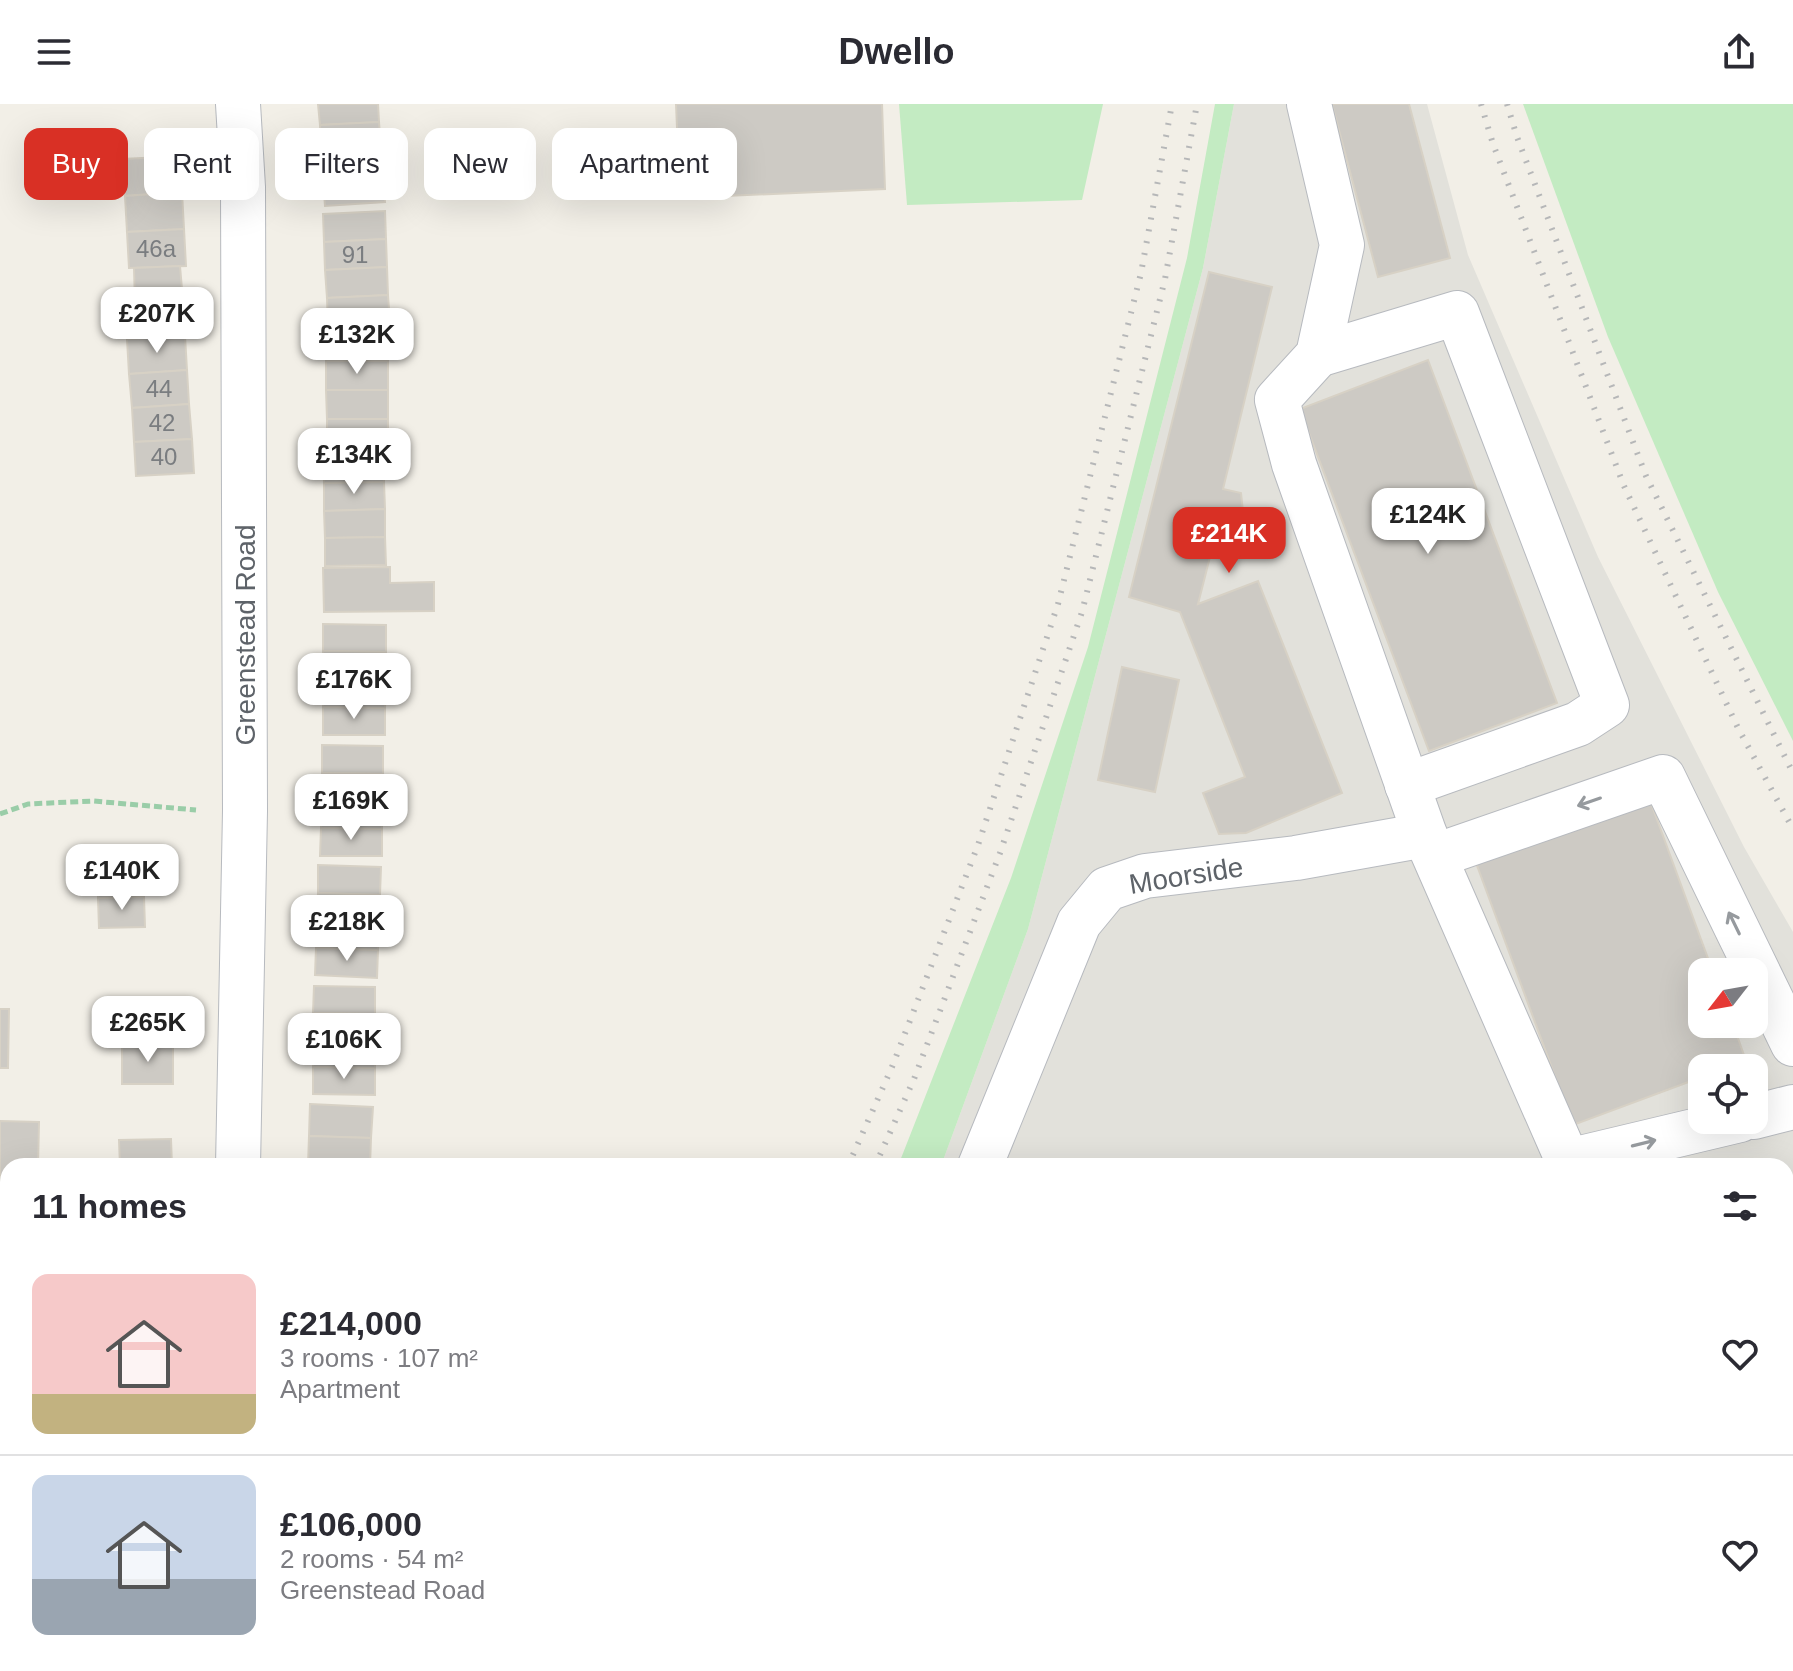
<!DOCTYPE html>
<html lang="en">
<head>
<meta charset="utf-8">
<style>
	:root { --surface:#fff; --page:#f7f7f7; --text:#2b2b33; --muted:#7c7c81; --line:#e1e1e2; --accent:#d93025 }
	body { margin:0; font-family:Arial,sans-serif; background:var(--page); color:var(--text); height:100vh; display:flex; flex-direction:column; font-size:30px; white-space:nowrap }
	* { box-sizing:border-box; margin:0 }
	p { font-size:26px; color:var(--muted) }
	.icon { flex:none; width:44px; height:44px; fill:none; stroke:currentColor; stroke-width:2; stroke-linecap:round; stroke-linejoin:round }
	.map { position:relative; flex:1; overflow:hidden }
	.details { position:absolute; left:0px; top:1054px; width:1794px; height:514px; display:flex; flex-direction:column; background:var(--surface); border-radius:24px 24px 0 0; box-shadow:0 8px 32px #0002 }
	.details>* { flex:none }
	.banner { position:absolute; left:24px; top:24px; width:800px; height:72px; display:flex; gap:16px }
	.needle { width:52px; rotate:239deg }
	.buttons { position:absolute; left:1688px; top:854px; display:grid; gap:16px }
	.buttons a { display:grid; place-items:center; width:80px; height:80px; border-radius:16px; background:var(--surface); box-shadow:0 8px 32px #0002; font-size:40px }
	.price { position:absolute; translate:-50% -68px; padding:0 18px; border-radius:16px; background:#fff; color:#222; font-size:26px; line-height:52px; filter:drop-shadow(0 2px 4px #0008) }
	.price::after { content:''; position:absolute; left:50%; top:48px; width:24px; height:18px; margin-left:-12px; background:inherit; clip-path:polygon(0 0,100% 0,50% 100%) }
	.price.selected { background:var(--accent); color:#fff }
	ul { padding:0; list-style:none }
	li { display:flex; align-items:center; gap:24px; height:200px; padding:0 32px }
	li+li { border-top:2px solid var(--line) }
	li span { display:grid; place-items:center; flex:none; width:224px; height:160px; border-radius:16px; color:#555 }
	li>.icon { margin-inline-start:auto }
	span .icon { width:96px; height:96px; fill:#fffc; stroke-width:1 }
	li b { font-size:34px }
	h2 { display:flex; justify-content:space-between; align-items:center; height:96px; padding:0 32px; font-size:34px }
	.pill { padding:0 28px; border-radius:16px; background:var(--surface); box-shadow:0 8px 32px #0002; font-size:28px; line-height:72px }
	.pill.selected { background:var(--accent); color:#fff }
	header { display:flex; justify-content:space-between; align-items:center; height:104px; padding:0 32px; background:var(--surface); font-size:36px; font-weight:800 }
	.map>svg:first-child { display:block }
	.commercial { fill:#fff7df }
	.industrial { fill:#e2e1db; fill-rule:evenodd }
	.green { fill:#c3ebc2 }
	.building { fill:#cdcac4; stroke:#d7d1c5; stroke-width:2 }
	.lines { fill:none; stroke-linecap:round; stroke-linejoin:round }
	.minor-casing { stroke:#b7babf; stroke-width:46 }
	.path { stroke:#9acda8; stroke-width:5; stroke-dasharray:8 4; stroke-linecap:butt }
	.minor { stroke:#fff; stroke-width:44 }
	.rail { stroke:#b6b7b8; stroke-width:6; stroke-dasharray:2 10; stroke-linecap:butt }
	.oneway { stroke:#969a9e }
	.labels { text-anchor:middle; stroke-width:8; stroke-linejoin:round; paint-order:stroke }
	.number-label { font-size:24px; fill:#7a7d80 }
	.street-label { font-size:28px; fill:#5e6369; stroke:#fff }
</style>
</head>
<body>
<header><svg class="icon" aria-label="menu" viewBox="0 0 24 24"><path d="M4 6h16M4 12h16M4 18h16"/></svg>Dwello<svg class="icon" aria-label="share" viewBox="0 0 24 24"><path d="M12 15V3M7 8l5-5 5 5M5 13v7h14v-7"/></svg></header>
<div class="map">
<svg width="1793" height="1567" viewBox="0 0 1793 1567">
	<rect width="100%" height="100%" fill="#f2efe7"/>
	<g class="commercial">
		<path d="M 1786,1451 L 1793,1452 L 1793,1567 L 1471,1567 L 1477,1560 L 1786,1560 Z"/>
		<path d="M 923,1560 L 1192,1560 L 1200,1567 L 908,1567 Z"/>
	</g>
	<path class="industrial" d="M 1234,0 L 1427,0 L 1468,151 L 1598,453 L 1744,743 L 1793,828 L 1793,1304 L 1786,1303 L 1786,1062 L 941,1062 L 1028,825 L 1203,164 ZM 1702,868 L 1754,868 L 1754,920 L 1702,920 ZM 1702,964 L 1754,964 L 1754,1016 L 1702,1016 Z"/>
	<g class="green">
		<path d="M 899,0 L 1103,0 L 1082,96 L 907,101 Z"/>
		<path d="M 1215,0 L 1234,0 L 1203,164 L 1028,825 L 941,1062 L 898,1062 L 1011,774 L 1088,543 L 1187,154 Z"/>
		<path d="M 1523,0 L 1793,0 L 1793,637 L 1718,488 L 1608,233 Z"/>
		<path d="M 671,1560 L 756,1560 L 744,1567 L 667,1567 Z"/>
	</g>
	<g class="building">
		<path d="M 318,0 L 378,0 L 379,18 L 320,21 Z"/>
		<path d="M 676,0 L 882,0 L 885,85 L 680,94 Z"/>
		<path d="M 1332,0 L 1409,0 L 1450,154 L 1378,173 Z"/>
		<path d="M 379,18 L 381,45 L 321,48 L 320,21 Z"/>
		<path d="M 381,45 L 383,71 L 323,75 L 321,48 Z"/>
		<path d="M 180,52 L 182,88 L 125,92 L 123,55 Z"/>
		<path d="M 383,71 L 385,98 L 325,102 L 323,75 Z"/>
		<path d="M 182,88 L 184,125 L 127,128 L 125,92 Z"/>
		<path d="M 385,107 L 386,135 L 324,138 L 323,110 Z"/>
		<path d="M 184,125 L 186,162 L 129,164 L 127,128 Z"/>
		<path d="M 386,135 L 387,163 L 325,166 L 324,138 Z"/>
		<path d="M 180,162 L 183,197 L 135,200 L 134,164 Z"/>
		<path d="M 387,163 L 388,191 L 327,194 L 325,166 Z"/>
		<path d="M 1209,168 L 1272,183 L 1223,385 L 1241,389 L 1247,444 L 1211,449 L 1198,500 L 1258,477 L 1342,689 L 1246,729 L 1219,730 L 1203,689 L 1245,673 L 1180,508 L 1129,493 Z"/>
		<path d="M 388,191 L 390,220 L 328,222 L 327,194 Z"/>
		<path d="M 183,197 L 185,232 L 127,235 L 125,201 Z"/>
		<path d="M 326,229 L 387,229 L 388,257 L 326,257 Z"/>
		<path d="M 185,232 L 187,266 L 129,270 L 127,235 Z"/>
		<path d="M 1428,256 L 1557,599 L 1429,647 L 1300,305 Z"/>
		<rect x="326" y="257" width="62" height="29"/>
		<path d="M 187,266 L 189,300 L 132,304 L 129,270 Z"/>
		<path d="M 326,286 L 388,286 L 388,315 L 327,315 Z"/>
		<path d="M 189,300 L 192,335 L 134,338 L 132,304 Z"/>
		<rect x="327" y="315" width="61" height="28"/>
		<path d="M 192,335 L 194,369 L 136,372 L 134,338 Z"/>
		<path d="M 384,350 L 384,378 L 324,379 L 323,351 Z"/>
		<path d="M 384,378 L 385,405 L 324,407 L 324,379 Z"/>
		<path d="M 385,405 L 385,433 L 325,434 L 324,407 Z"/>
		<path d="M 385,433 L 386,461 L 325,462 L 325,434 Z"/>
		<path d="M 390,463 L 390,479 L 434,478 L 434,507 L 324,508 L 323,464 Z"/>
		<path d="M 323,520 L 386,521 L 386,548 L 323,547 Z"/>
		<path d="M 323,547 L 386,548 L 386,576 L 324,575 Z"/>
		<path d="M 1122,563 L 1179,576 L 1155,688 L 1098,676 Z"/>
		<path d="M 324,575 L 386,576 L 385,604 L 323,603 Z"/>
		<path d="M 323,603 L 385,604 L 385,631 L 323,631 Z"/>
		<path d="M 322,641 L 383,642 L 383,670 L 322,669 Z"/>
		<path d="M 322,669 L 383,670 L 382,697 L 321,697 Z"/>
		<path d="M 1648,691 L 1713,868 L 1702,868 L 1702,920 L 1733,920 L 1746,957 L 1727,964 L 1702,964 L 1702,973 L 1573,1021 L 1475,756 Z"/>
		<path d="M 321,697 L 382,697 L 382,725 L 321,724 Z"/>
		<path d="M 321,724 L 382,725 L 382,752 L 320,752 Z"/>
		<path d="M 318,761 L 381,763 L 380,791 L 318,789 Z"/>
		<path d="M 143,763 L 144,793 L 98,794 L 98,764 Z"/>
		<path d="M 318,789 L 380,791 L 379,818 L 317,816 Z"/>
		<path d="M 144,793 L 145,823 L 99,824 L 98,794 Z"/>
		<path d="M 317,816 L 379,818 L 378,846 L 316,844 Z"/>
		<path d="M 316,844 L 378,846 L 377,874 L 315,871 Z"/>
		<path d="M 314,882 L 375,883 L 375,910 L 313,909 Z"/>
		<path d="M 122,900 L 174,900 L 173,940 L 122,940 Z"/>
		<path d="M 0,905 L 9,905 L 8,964 L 0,964 Z"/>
		<path d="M 313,909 L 375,910 L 375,937 L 314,936 Z"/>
		<path d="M 314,936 L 375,937 L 375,964 L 313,963 Z"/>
		<rect x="122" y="940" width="51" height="40"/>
		<path d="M 313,963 L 375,964 L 375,991 L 313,990 Z"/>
		<path d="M 310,1000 L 373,1003 L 371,1034 L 309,1032 Z"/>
		<path d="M 0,1017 L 39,1018 L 38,1062 L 8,1062 L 8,1129 L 0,1129 Z"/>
		<path d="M 309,1032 L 371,1034 L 370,1062 L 308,1062 Z"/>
		<path d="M 171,1035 L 172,1062 L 120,1062 L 119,1036 Z"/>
		<path d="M 1786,1109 L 1793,1110 L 1793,1257 L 1786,1256 Z"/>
		<path d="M 2,1222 L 8,1222 L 8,1280 L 0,1280 Z"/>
		<path d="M 132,1560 L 154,1560 L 181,1563 L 181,1567 L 131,1567 Z"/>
		<path d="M 286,1560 L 338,1560 L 337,1567 L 285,1567 Z"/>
		<path d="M 1085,1560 L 1105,1560 L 1114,1567 L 1079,1567 Z"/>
		<path d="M 1561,1560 L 1749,1560 L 1757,1567 L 1559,1567 L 1557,1565 Z"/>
	</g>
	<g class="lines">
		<defs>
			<g id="minor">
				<path d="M 238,0 L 243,83 L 245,707 L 238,1062"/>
				<path d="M 1309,0 L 1342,141 L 1318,251 L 1277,296 L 1294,360 L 1425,731 L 1570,1062"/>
				<path d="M 1318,251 L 1457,209 L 1607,601 L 1578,620 L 1407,681"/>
				<path d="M 1435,752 L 1663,673 L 1793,940"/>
				<path d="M 1754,1013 L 1793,1003"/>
				<path d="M 1568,1057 L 1740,1016"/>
				<path d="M 980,1062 L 1079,819 L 1107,785 L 1145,772 L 1296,754 L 1425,731"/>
				<path d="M 1496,1563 L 1502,1567"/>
				<path d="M 224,1567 L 225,1560"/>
				<path d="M 832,1567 L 833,1560"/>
			</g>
		</defs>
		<use href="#minor" class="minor-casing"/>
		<path class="path" d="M 0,710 L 28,700 L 93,697 L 196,706"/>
		<use href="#minor" class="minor"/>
		<g class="rail">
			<path d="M 1481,0 L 1493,40 L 1624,382 L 1738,624 L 1793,725"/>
			<path d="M 1507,0 L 1517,33 L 1646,372 L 1793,669"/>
			<path d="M 848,1062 L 892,963 L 978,741 L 1058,500 L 1141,169 L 1172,0"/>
			<path d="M 875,1062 L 914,975 L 1000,749 L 1082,508 L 1165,175 L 1197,0"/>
			<path d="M 1786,1338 L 1793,1338"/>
			<path d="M 1786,1363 L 1793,1363"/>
			<path d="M 612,1567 L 616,1560"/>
			<path d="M 641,1567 L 645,1560"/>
			<path d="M 772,1567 L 782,1560"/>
			<path d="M 822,1567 L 834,1560"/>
		</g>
	</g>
	<defs><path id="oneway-shaft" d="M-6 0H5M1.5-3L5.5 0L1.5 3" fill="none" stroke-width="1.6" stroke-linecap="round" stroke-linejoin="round" transform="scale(2)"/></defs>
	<g class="oneway">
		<use href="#oneway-shaft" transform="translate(1589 698) rotate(161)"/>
		<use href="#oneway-shaft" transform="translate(1734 819) rotate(-116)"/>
		<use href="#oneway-shaft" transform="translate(1644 1039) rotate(-14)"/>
	</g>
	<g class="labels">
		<g class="number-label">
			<text x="156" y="153">46a</text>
			<text x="355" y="159">91</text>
			<text x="159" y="293">44</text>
			<text x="162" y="327">42</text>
			<text x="164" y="361">40</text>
		</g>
		<g class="street-label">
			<text transform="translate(245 531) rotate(-90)" y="10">Greenstead Road</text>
			<text transform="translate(1186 771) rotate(-9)" y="10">Moorside</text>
		</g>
	</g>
</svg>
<div class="buttons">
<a><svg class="needle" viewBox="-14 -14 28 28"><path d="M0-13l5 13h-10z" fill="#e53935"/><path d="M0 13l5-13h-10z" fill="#7c7c81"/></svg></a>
<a><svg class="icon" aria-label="locate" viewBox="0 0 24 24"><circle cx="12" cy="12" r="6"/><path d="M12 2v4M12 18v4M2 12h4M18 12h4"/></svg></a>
</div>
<b class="price" style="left:157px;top:251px">£207K</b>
<b class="price" style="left:357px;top:272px">£132K</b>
<b class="price" style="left:354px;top:392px">£134K</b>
<b class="price" style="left:1428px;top:452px">£124K</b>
<b class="price selected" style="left:1229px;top:471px">£214K</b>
<b class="price" style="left:354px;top:617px">£176K</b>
<b class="price" style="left:351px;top:738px">£169K</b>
<b class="price" style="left:122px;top:808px">£140K</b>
<b class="price" style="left:347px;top:859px">£218K</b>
<b class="price" style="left:148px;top:960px">£265K</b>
<b class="price" style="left:344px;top:977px">£106K</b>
<div class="banner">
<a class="pill selected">Buy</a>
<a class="pill">Rent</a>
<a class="pill">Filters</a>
<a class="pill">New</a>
<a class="pill">Apartment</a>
</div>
<section class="details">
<h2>11 homes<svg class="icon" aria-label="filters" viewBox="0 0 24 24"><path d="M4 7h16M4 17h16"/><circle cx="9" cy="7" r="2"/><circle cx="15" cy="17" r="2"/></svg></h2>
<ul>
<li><span style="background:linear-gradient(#f6c9c9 75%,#c2b280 0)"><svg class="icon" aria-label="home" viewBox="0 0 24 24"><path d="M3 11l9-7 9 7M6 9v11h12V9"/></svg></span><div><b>£214,000</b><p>3 rooms · 107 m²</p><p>Apartment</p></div><svg class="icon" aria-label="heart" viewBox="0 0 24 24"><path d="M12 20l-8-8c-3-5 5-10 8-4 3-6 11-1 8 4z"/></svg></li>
<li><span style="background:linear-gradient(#c9d6e8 65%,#9aa5b1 0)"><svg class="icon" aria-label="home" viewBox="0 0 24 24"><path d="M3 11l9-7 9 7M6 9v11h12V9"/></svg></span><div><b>£106,000</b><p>2 rooms · 54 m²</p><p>Greenstead Road</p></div><svg class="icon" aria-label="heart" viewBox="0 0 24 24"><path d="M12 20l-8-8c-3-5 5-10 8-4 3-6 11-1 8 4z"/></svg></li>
</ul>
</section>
</div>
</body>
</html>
